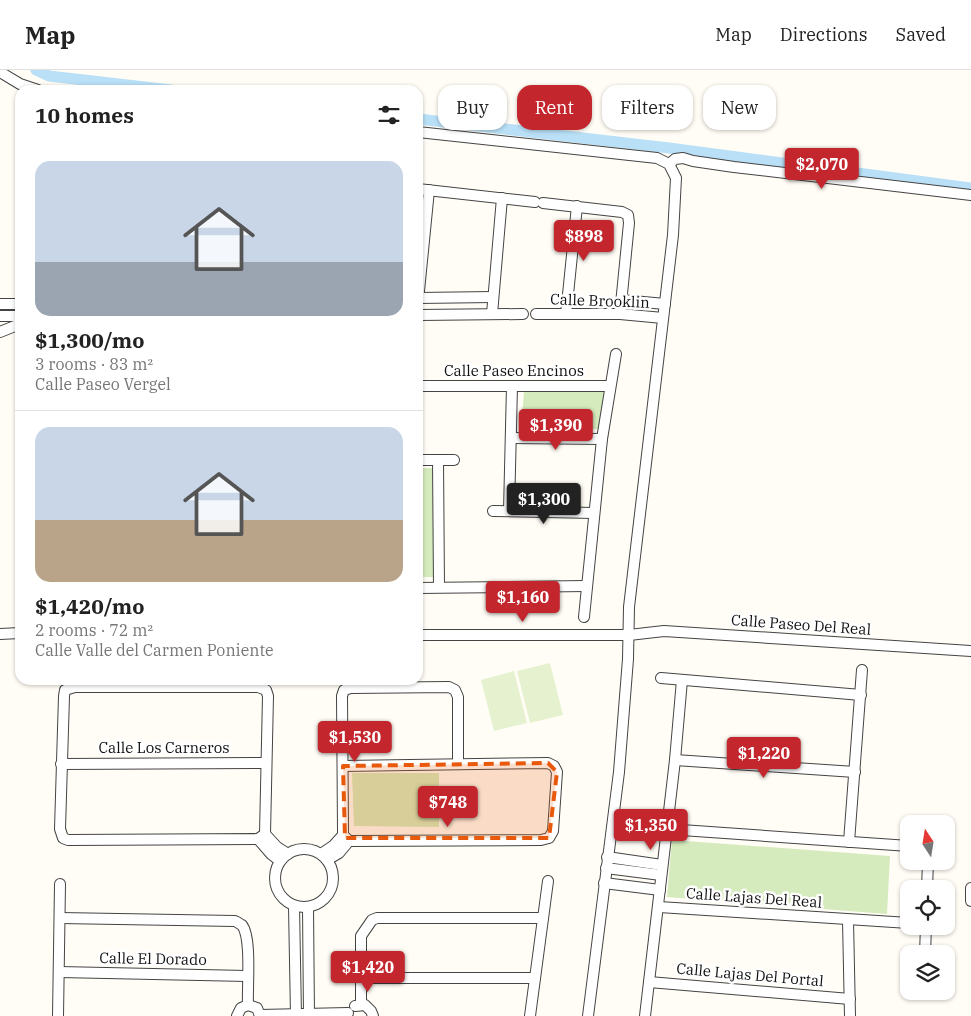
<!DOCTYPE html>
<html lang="en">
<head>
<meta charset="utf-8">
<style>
	:root { --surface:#fff; --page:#f2f2f2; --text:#222; --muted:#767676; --line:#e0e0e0; --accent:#c4262e }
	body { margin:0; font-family:"IBM Plex Serif",serif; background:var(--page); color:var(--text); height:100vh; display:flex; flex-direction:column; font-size:19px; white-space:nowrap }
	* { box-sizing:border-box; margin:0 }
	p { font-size:16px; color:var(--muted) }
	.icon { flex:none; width:28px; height:28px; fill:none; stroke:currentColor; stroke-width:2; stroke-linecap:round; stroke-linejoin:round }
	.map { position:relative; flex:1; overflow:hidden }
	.drawer { position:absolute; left:15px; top:15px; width:408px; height:600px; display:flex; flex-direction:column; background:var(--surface); border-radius:15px; box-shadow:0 1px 4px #0004 }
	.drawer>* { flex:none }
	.guide { position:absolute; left:438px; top:15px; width:458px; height:45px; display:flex; gap:10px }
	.needle { width:32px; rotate:348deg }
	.buttons { position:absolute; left:900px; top:745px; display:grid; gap:10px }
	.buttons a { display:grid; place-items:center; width:55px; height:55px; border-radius:10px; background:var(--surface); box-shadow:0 1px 4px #0004; font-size:25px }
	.price { position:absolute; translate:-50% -42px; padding:0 11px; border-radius:5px; background:var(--accent); color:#fff; font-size:16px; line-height:32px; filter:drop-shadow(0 1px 2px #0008) }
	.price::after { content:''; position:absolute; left:50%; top:30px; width:15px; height:11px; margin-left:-8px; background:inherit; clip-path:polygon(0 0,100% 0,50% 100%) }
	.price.selected { background:#222; color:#fff }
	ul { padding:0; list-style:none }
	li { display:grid; align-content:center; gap:10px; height:265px; padding:0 20px }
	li+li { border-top:1px solid var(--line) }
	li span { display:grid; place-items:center; height:155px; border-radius:15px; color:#555 }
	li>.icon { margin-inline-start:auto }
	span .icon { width:90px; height:90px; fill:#fffc; stroke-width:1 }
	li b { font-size:21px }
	h2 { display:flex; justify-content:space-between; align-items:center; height:60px; padding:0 20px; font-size:21px }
	.pill { padding:0 18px; border-radius:15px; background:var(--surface); box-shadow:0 1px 4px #0004; font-size:18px; line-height:45px }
	.pill.selected { background:var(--accent); color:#fff }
	header { display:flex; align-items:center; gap:30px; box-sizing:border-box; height:70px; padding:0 25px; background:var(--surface); border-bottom:1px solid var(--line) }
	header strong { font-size:24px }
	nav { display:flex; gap:28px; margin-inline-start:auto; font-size:18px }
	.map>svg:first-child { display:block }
	.green { fill:#d5ebbd }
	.pitch { fill:#e6f2cf }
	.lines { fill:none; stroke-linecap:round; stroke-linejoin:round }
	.canal { stroke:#b9e0f7; stroke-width:11 }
	.minor-casing { stroke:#444; stroke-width:12 }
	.minor { stroke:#fff; stroke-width:10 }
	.marked { fill:#e8590c; fill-opacity:0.2; stroke:#e8590c; stroke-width:4; stroke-dasharray:10 6; stroke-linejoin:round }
	.labels { text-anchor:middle; stroke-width:5; stroke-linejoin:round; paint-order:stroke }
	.street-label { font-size:15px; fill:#111; stroke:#fff }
</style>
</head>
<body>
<header>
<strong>Map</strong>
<nav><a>Map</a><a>Directions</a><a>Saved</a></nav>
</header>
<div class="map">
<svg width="971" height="946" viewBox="0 0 971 946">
	<rect width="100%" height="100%" fill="#fffdf5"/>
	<g class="green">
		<path d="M 524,321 L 605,321 L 600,359 L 521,360 Z"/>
		<path d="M 418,398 L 432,398 L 435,507 L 418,507 Z"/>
		<path d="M 352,703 L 439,703 L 439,757 L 354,756 Z"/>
		<path d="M 672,770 L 890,786 L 887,844 L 667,827 Z"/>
	</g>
	<g class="pitch">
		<path d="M 550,593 L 563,645 L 530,653 L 517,601 Z"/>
		<path d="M 514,601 L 527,653 L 494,661 L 481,610 Z"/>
	</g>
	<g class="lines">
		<g class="canal">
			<path d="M 36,0 L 49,6 L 171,20"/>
			<path d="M 418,49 L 669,78 L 971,118"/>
		</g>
		<defs>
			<g id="minor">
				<path d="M 0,2 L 20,14 L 38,20"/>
				<path d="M 418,62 L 657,88 L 669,94 L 676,108 L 673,165 L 629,537 L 628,589 L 619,702 L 588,946"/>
				<path d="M 669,94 L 675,89 L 683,88 L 693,91 L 734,97 L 971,125"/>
				<path d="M 418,119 L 535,132"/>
				<path d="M 543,133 L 622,142 L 628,145 L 629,153 L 620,244"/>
				<path d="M 418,228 L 493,227"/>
				<path d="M 622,230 L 665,234"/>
				<path d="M 418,231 L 429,120"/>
				<path d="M 0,234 L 20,234"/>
				<path d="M 492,244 L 502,128"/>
				<path d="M 536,244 L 620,244 L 663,248"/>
				<path d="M 566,244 L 577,136"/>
				<path d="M 418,245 L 523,244"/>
				<path d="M 0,246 L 20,246"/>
				<path d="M 0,262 L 20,254"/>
				<path d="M 418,316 L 610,316"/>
				<path d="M 511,368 L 602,369"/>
				<path d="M 418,390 L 454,390"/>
				<path d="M 438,390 L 439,517"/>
				<path d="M 493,441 L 594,443"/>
				<path d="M 509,441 L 512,316"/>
				<path d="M 418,518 L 586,516"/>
				<path d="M 584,547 L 602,369 L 616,284"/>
				<path d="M 0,564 L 20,563"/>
				<path d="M 418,565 L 629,565 L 664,561 L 971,581"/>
				<path d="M 661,608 L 861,625"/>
				<path d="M 75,617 L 258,617 L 266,620 L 268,626 L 265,764 L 258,769 L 68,770 L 63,768 L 60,759 L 64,626 L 65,620 Z"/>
				<path d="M 675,690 L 855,702"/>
				<path d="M 61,694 L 266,693"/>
				<path d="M 929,754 L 929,751"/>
				<path d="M 667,759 L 909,776"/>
				<path d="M 265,764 L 277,777 L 288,784"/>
				<path d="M 258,769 L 271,784 L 280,791"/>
				<path d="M 349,771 L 343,765 L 343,760 L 342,626 L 344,620 L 351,618 L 449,617 L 455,620 L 458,627 L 458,694"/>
				<path d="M 849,772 L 862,600"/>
				<circle cx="304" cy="808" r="29"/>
				<path d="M 321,784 L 333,776 L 343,765"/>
				<path d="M 607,787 L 662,795"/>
				<path d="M 327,790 L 339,783 L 349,771 L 541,770 L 549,768 L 553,761 L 557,702 L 554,696 L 548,693 L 343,696"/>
				<path d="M 606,798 L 661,805"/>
				<path d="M 604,813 L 660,820"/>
				<path d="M 971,818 L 971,831"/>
				<path d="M 927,819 L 928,791"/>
				<path d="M 294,836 L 296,946"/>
				<path d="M 308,837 L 309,946"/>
				<path d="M 659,837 L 909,853"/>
				<path d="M 60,848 L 235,851 C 236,851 241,855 242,855 C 252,868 247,918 248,935"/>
				<path d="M 848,850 L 850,946"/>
				<path d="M 925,884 L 926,856"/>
				<path d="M 59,902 L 247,906"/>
				<path d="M 361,908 L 535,908"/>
				<path d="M 649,912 L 850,929"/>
				<path d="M 361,935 L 361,866 L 372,850 L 377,848 L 543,848"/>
				<path d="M 355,936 L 365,935 L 371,941 L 373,946"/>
				<path d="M 260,945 L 348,943"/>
				<path d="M 58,946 L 60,814"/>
				<path d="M 237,946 L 241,938 L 248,935 L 257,938 L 260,946"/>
				<path d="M 530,946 L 548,811"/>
				<path d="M 645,946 L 675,690 L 682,610"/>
			</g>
		</defs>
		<use href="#minor" class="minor-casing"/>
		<use href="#minor" class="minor"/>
	</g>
	<path class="marked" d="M 548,693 L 557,702 L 549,768 L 345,768 L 343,696 Z"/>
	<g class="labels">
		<g class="street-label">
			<text transform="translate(600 231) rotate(2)" y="5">Calle Brooklin</text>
			<text x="514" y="306">Calle Paseo Encinos</text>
			<text transform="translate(801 555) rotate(4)" y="5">Calle Paseo Del Real</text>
			<text x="164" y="683">Calle Los Carneros</text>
			<text transform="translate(754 828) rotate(4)" y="5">Calle Lajas Del Real</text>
			<text transform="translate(153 889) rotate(1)" y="5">Calle El Dorado</text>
			<text transform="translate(750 905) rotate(5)" y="5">Calle Lajas Del Portal</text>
		</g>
	</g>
</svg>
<div class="buttons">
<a><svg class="needle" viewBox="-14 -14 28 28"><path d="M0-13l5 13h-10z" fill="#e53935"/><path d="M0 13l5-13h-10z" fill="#767676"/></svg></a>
<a><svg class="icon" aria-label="locate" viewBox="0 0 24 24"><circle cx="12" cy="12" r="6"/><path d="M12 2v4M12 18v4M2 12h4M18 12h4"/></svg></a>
<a><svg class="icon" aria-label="layers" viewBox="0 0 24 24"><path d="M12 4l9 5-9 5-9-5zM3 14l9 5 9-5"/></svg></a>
</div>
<b class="price" style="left:822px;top:120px">$2,070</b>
<b class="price" style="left:584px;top:192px">$898</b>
<b class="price" style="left:556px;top:381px">$1,390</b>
<b class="price selected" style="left:544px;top:455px">$1,300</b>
<b class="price" style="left:523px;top:553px">$1,160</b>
<b class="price" style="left:355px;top:693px">$1,530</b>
<b class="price" style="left:764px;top:709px">$1,220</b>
<b class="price" style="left:448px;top:758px">$748</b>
<b class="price" style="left:651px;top:781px">$1,350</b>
<b class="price" style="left:368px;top:923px">$1,420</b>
<div class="guide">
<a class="pill">Buy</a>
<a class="pill selected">Rent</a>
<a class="pill">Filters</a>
<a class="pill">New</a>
</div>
<section class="drawer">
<h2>10 homes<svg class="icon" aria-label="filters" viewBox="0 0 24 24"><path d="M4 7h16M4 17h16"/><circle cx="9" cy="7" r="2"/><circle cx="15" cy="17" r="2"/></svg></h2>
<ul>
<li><span style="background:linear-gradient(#c9d6e8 65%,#9aa5b1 0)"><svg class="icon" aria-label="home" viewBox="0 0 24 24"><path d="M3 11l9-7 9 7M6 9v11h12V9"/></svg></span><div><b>$1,300/mo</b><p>3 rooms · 83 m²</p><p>Calle Paseo Vergel</p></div></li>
<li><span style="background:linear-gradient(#c9d6e8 60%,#b9a48a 0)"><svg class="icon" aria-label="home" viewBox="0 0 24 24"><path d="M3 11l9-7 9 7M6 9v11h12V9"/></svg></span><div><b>$1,420/mo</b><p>2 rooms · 72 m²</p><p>Calle Valle del Carmen Poniente</p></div></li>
</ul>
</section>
</div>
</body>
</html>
